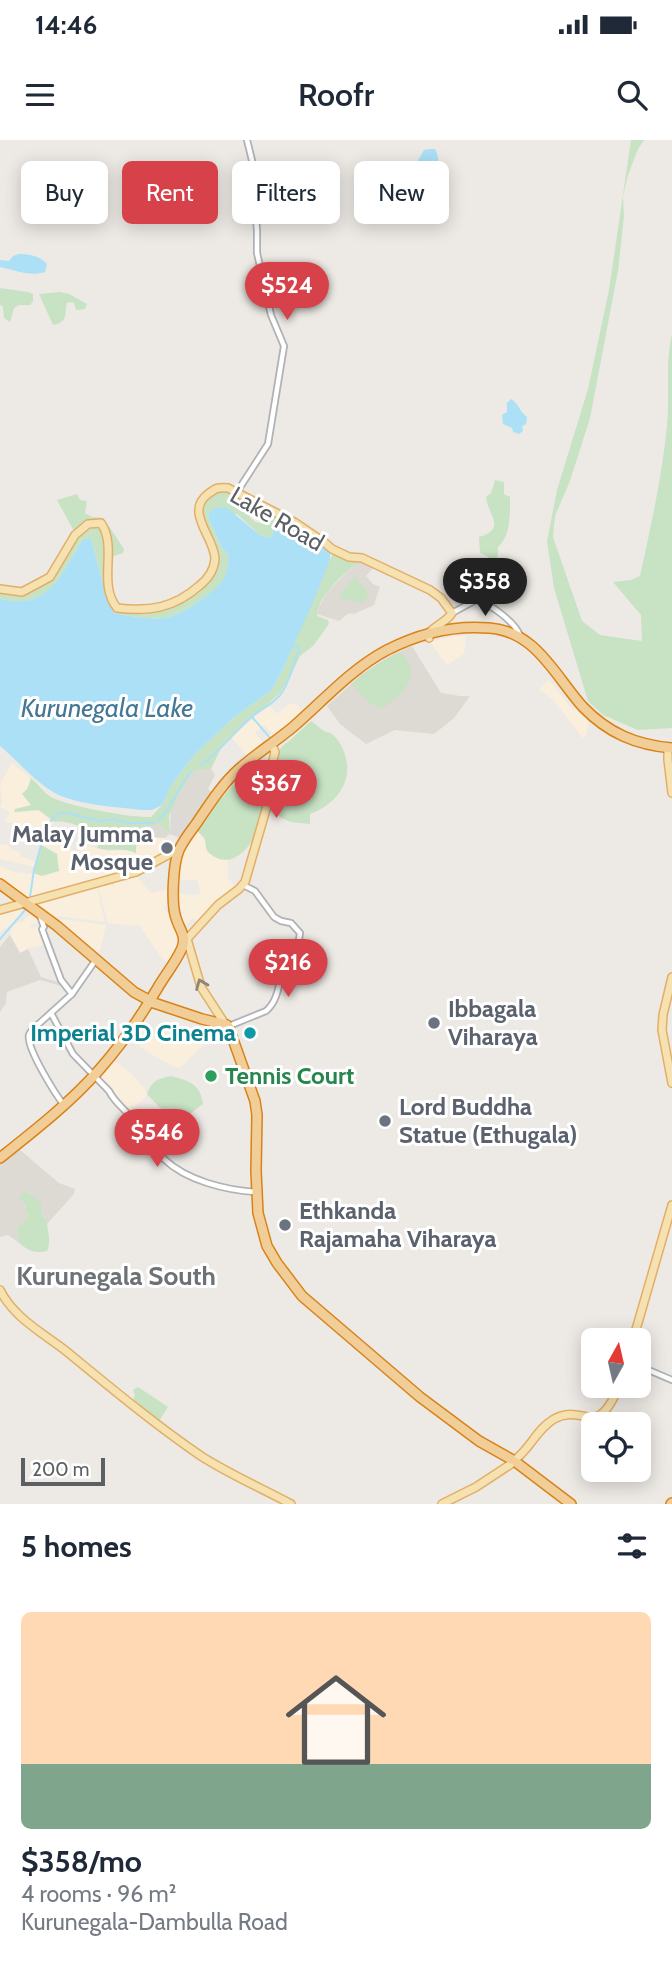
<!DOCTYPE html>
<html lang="en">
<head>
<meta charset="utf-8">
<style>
	:root { --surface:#fff; --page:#f6f6f7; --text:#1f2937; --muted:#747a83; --line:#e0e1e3; --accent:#d7414a }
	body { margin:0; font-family:Cabin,sans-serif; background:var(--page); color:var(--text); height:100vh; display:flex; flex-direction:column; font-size:26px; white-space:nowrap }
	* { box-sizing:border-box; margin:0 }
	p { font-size:23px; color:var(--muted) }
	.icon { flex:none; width:38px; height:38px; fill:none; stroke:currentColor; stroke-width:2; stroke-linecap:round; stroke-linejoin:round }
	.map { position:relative; height:1364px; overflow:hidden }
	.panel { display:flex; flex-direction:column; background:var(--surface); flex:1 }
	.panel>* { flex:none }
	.top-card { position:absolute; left:21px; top:21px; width:630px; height:63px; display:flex; gap:14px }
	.needle { width:46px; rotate:8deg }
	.controls { position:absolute; left:581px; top:1188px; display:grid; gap:14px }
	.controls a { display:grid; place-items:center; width:70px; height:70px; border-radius:10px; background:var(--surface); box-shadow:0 4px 18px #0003; font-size:35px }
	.scale { position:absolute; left:21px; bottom:18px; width:84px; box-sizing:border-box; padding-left:7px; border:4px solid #5c6063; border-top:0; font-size:19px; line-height:24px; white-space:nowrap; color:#5c6063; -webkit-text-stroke:5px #fff; paint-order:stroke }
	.price { position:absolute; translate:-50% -60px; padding:0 16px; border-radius:24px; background:var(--accent); color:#fff; font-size:23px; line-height:46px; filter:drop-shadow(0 2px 4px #0008) }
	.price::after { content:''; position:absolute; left:50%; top:42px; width:21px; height:16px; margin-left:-10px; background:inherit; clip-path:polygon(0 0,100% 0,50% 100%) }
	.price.active { background:#222; color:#fff }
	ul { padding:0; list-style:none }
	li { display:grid; align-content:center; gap:14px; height:371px; padding:0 21px }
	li+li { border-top:2px solid var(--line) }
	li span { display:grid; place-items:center; height:217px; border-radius:10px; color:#555 }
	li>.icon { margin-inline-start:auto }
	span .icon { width:126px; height:126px; fill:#fffc; stroke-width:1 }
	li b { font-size:30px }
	h2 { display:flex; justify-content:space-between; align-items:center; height:84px; padding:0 21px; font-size:30px }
	.pill { padding:0 24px; border-radius:10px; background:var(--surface); box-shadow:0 4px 18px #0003; font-size:24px; line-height:63px }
	.pill.active { background:var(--accent); color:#fff }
	.status { display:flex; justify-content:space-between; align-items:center; height:49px; padding:0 35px; background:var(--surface); direction:ltr }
	.status svg { height:19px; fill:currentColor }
	header { display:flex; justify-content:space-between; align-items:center; height:91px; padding:0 21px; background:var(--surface); font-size:32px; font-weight:600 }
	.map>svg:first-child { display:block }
	.commercial { fill:#faefdd }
	.industrial { fill:#dcd9d7 }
	.education { fill:#ddd9d3 }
	.green { fill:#c8e2c4 }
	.water { fill:#ace0f6 }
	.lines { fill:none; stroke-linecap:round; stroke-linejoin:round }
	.stream { stroke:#ace0f6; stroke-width:2 }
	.minor-casing { stroke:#b0b2b5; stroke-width:8 }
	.major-casing { stroke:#e2af69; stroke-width:10 }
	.highway-casing { stroke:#d98218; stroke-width:12 }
	.minor { stroke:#fff; stroke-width:4.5 }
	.major { stroke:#f6e1b0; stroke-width:7 }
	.highway { stroke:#f1ce97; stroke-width:9 }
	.oneway { stroke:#8a877a }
	.worship-dot { fill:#6b7280; stroke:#fff; stroke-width:2.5 }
	.culture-dot { fill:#0f9aa8; stroke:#fff; stroke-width:2.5 }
	.leisure-dot { fill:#2e9e5b; stroke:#fff; stroke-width:2.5 }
	.labels { text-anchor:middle; stroke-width:6; stroke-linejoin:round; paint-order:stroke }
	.street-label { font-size:24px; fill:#5c6063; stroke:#fff }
	.worship-label { font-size:24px; font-weight:bold; fill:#5b616d; stroke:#fff; text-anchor:start }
	.culture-label { font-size:24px; font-weight:bold; fill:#0d838f; stroke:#fff; text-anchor:end }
	.leisure-label { font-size:24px; font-weight:bold; fill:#27864d; stroke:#fff; text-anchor:start }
	.water-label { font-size:26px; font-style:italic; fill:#447795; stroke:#fff }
	.neighbourhood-label { font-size:26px; font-weight:bold; fill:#6d7275; stroke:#fff }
</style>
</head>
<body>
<div class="status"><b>14:46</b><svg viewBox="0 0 49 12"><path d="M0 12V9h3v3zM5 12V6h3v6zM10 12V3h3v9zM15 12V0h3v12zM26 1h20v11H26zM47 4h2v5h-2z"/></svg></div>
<header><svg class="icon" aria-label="menu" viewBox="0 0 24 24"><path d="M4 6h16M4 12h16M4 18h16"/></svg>Roofr<svg class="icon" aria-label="search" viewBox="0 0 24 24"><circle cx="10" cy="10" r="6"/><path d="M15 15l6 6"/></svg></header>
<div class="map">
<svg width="672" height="1364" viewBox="0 0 672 1364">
	<rect width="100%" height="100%" fill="#edeae5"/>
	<g class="commercial">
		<path d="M 454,496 L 466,496 L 464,514 L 447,525 L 430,502 Z"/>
		<path d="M 549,540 L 569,565 L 589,581 L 586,595 L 583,598 L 553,560 L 539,549 Z"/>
		<path d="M 290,563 L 298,566 L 304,573 L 269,605 L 265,600 L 272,593 L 264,585 L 255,593 L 263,602 L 257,607 L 260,612 L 249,618 L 231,597 L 269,565 L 277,574 Z"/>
		<path d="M 12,623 L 31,638 L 25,652 L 31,665 L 18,673 L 35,670 L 45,674 L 54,682 L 45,694 L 76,712 L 78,712 L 81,705 L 84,705 L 107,711 L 130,710 L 135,713 L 136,706 L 153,698 L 165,698 L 162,704 L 168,712 L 141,727 L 138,725 L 140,728 L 125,734 L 122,728 L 118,726 L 114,732 L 117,735 L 39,758 L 26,758 L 0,741 L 0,726 L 14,732 L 32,734 L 33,733 L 37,735 L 57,726 L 53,711 L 41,705 L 44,694 L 23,685 L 5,682 L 10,672 L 0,667 L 2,663 L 0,644 Z"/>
		<path d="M 196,690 L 205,699 L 206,708 L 218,718 L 228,719 L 228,739 L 232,742 L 234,751 L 200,782 L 193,778 L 185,786 L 179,775 L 187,771 L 178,773 L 178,753 L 193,755 L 201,753 L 197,740 L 178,740 L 179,723 L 182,713 Z"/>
		<path d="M 0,704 L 8,705 L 11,709 L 20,712 L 20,716 L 36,722 L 34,727 L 0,719 Z"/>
		<path d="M 135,735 L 151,753 L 170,749 L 169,768 L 163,765 L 180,795 L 178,809 L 174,806 L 178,811 L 169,823 L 161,817 L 138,784 L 135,786 L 108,783 L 98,747 L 111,744 L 114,748 L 113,743 L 124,740 L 127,744 L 127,738 Z"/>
		<path d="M 97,747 L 105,782 L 56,776 L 40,770 L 38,763 Z"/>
		<path d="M 21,769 L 22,773 L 14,784 L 25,781 L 24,778 L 36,773 L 39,782 L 30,785 L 32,788 L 41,786 L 48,804 L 28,808 L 20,813 L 10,794 L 13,783 L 0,792 L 0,774 Z"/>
		<path d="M 62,779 L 106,785 L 100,810 L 96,813 L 92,811 L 58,783 Z"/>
		<path d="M 161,884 L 204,905 L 180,928 L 175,927 L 149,913 L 130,899 L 139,886 L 146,895 L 152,898 Z"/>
		<path d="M 113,920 L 131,933 L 145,949 L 147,954 L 144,959 L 127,972 L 112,951 L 99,938 Z"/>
	</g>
	<path class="industrial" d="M 171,670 L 194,684 L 182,699 L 170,694 L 165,698 L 146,697 L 142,695 L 141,687 L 154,686 L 158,683 L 170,694 Z"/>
	<g class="education">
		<path d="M 362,418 L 376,424 L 366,436 L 373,444 L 380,447 L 374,465 L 354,474 L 349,473 L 339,481 L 317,474 L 319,467 L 328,451 Z"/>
		<path d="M 412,506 L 441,553 L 460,556 L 470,556 L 454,578 L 434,594 L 395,590 L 366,604 L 340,584 L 327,566 L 362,534 L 390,516 Z"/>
		<path d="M 199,629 L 211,629 L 215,635 L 208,649 L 215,655 L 194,684 L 171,670 L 178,655 L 192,633 Z"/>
		<path d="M 10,795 L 20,813 L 28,809 L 41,837 L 64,844 L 65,847 L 40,840 L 7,852 L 6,863 L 0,872 L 0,807 Z"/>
		<path d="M 20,1010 L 59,1043 L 75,1049 L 74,1054 L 47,1084 L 45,1077 L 41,1073 L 43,1069 L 26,1064 L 25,1068 L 29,1075 L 17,1089 L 18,1102 L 8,1095 L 0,1097 L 0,1024 Z"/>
	</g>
	<g class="green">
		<path d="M 631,0 L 644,0 L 638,9 L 628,35 L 623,56 L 624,76 L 618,131 L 590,278 L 570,341 L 555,376 L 553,397 L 582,481 L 600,495 L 642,501 L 641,475 L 613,442 L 631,440 L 640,436 C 651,386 662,336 667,286 C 670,255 665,224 672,194 L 672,588 L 638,590 L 603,575 L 588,561 L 554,448 L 547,401 L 557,350 L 588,249 L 609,150 Z"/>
		<path d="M 0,148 L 28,152 L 33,154 L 33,161 L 30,165 L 19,165 L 14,168 L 10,182 L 4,178 L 3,167 L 0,165 Z"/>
		<path d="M 60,152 L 69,154 L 87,164 L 85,169 L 76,170 L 74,163 L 70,162 L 67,163 C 64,174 69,182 53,185 L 39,154 Z"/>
		<path d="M 495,340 L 504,342 L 504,354 L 510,357 C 510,374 511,395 498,407 L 497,430 L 491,432 L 488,417 L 480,413 L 479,397 C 507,389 488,375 486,357 L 491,353 Z"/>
		<path d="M 217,347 L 257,363 L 250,378 L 256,382 L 265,384 L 272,370 L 332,409 L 362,418 C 346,434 319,452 317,476 L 328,480 L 329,484 L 313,506 L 300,516 L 289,539 L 280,553 L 223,604 L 211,629 L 199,629 L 192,633 L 178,655 L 169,676 L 170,694 L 158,683 L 154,686 L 141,687 L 142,695 L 146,697 L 153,698 L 136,706 L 136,713 C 124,707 110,712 97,708 L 104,696 L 104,691 C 98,689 92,689 85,688 C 74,685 66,680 54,682 L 39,670 L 14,672 L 15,669 L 31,665 L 22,654 L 28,648 L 31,638 C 38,644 44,653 51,657 C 66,666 133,678 151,677 L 162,665 L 172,644 L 195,614 L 234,577 L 271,551 L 282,531 L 332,415 L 332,411 L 330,412 L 320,405 L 273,395 L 268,398 L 260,395 L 237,374 L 208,377 L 222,408 L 228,414 C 229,422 228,433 224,440 C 216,452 183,474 169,477 C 151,481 131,476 114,473 L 102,440 L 91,399 L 82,401 C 61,436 49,471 0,459 L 0,449 L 22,452 L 50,437 L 75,393 L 57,360 L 77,354 L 80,360 L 87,361 L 85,373 L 92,377 L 104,378 L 101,383 L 104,386 L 109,386 L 124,409 L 123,413 L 114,416 L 112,421 L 108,425 L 108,433 L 117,468 L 170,464 L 204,442 L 215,417 L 199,373 L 204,357 Z"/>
		<path d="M 354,438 L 356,438 L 369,454 L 363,463 L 341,458 L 340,454 Z"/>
		<path d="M 401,512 C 404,517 409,521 410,527 C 414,547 395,559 381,569 L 370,563 L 351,544 C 366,531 383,519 401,512 Z"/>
		<path d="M 311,581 C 316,584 319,588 324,591 C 330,594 329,591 334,596 C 339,600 343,608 345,615 C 354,642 335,665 310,674 L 310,684 L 290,682 L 267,670 L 272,662 L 269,656 C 272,639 271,611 288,602 Z"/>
		<path d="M 242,635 C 290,643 247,747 209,713 C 204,708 207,703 204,698 C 202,695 199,693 196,690 L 216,664 Z"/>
		<path d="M 41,705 L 57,714 L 59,731 L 42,736 L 33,733 Z"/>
		<path d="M 171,936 C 189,941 200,943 203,964 L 187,976 L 184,977 L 160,968 L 147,954 C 152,941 157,939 171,936 Z"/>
		<path d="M 24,1052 L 30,1054 L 41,1063 L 41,1067 L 43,1070 L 41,1073 L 47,1081 C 47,1092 52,1101 47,1111 C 35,1114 27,1110 18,1102 L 17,1089 L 29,1075 L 25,1071 L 26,1064 L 19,1058 Z"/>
		<path d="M 138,1247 L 168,1267 L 157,1284 L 132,1263 L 135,1255 L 133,1250 Z"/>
	</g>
	<g class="water">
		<path d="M 430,9 L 435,9 C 441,20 439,30 429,37 L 428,42 L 431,43 L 431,47 C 427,46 423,45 420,43 C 407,36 419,19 424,10 Z"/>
		<path d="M 19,114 C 29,114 40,116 47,124 L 45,132 C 30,137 15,130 0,127 L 0,120 L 9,121 L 13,116 Z"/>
		<path d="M 511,259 C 519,264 520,272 527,277 L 526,284 L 522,286 L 523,291 L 519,294 L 513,292 L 512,288 L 503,284 L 502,275 L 507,272 L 507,263 Z"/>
		<path d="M 226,367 L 260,395 L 268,398 L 273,395 L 275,384 L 284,383 L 330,412 L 330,420 L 314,460 L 282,531 L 271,551 L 234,577 L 195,614 L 172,644 L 162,665 L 152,670 L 142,670 C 118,667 76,665 55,653 C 36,643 17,620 0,606 L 0,459 C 49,471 61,435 82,401 L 86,399 L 91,399 L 102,440 L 114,473 C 131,476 151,481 169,477 C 183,474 215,452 223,440 C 228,433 229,422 228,414 L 222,408 L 208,377 C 210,367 218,368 226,367 Z"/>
	</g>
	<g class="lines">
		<g class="stream">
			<path d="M 252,577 L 271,599"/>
			<path d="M 201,625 C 219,612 233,594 249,579 C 260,569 275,564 283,551 C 290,539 294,523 299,510 L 297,506 L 293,505"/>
			<path d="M 158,680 C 172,668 179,647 191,632"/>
			<path d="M 46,692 L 49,683 L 58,673 L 68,673 L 99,681 L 112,679 L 128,683 L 154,683"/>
			<path d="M 30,757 L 34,730 L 44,695"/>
			<path d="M 0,799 L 26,769"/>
		</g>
		<defs>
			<g id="minor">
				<path d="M 237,352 L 268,304 L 284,206 L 271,175 L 257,113 L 257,91 L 255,64 L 257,41 L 247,0"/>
				<path d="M 452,473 L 476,460 C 490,463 516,483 520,496"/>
				<path d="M 40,776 L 44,787 L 42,789 L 61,840 L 72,854"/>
				<path d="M 51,873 L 73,914 L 109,951 C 114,962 126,970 133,980 C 144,993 153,1007 164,1019 C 187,1041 226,1050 256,1052"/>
				<path d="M 229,886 L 266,871 C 282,857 278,834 287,817 C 293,807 299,807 300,793 L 291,783 L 281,781 L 274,777 L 255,751 L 243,745"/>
				<path d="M 64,965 C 55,954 30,913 29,899 C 28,894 30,893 33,889 L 72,854 L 95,821"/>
				<path d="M 639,1226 L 672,1240"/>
			</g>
			<g id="major">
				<path d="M 0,449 L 22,452 L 50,437 L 75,395 L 88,384 L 101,383 C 118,408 97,443 117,468 C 149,472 174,468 199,446 C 208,439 214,431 215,419 C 215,398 184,372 208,354 C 216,348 218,347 228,348 L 294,382 L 325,403 L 332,409 L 349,417 L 362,418 L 430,450 L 441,458 L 452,473 C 447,482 435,485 428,494 L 429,498"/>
				<path d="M 668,608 L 668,620 L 672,653"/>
				<path d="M 0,770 L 136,732 L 179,709"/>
				<path d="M 672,837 L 663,875 L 662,890 L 672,943"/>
				<path d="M 225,884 L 201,847 L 187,799 L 218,765 L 239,749 L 245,742 L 267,666 L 269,636 L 275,612 L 272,605"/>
				<path d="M 0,1150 C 14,1178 43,1193 66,1211 C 110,1247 154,1284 201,1316 C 229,1334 261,1348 291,1364"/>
				<path d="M 633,1200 L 672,1065"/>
				<path d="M 516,1319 C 531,1307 537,1289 554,1279 C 584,1262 596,1302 619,1246"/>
				<path d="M 442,1364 L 476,1347 L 511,1324"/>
			</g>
			<g id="highway">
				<path d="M 0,744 L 57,786 L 134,852 L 154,863 L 202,879 L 227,885 L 229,888 L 228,891 L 222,890 L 223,885"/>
				<path d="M 229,888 L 255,961 L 257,975 L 256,1031 L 258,1073 L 267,1106 L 277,1123 L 302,1156 L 420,1257 L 479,1301 L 511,1319"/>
				<path d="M 0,1018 C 34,991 70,963 99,930 C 121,905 140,878 157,849 C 165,835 176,822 182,808 C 187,796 179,789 176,778 C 171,764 173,724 179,710 C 183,701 190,692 196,684 C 209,665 222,644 239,629 C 256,614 275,602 293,587 C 323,561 351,529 387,510 C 418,494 454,485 489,488 C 536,491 555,536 583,567 C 608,593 636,605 672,608"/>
				<path d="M 517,1323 L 571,1364"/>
				<path d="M 671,1364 L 672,1363"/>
			</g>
		</defs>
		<use href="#minor" class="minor-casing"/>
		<use href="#major" class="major-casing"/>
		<use href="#highway" class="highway-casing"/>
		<use href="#minor" class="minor"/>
		<use href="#major" class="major"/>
		<use href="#highway" class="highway"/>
	</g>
	<defs><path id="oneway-chevron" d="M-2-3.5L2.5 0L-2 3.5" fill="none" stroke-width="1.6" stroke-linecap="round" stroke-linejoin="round" transform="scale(1.75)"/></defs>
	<use class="oneway" href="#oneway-chevron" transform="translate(201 844) rotate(-112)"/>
	<g class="worship-dot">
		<circle cx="167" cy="708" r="7"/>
		<circle cx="434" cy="883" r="7"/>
		<circle cx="385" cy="981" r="7"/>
		<circle cx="285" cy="1085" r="7"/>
	</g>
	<circle class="culture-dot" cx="250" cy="893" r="7"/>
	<circle class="leisure-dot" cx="211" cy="936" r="7"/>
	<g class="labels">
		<g class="street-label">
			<text transform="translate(277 379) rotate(30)" y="8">Lake Road</text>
		</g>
		<g class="worship-label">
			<text x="153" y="702" text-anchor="end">Malay Jumma<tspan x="153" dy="28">Mosque</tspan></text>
			<text x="448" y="877">Ibbagala<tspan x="448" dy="28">Viharaya</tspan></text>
			<text x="399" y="975">Lord Buddha<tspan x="399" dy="28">Statue (Ethugala)</tspan></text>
			<text x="299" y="1079">Ethkanda<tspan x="299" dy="28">Rajamaha Viharaya</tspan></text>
		</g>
		<g class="culture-label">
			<text x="236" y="901">Imperial 3D Cinema</text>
		</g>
		<g class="leisure-label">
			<text x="225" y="944">Tennis Court</text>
		</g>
		<g class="water-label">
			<text x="107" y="577">Kurunegala Lake</text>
		</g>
		<g class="neighbourhood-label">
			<text x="116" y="1145">Kurunegala South</text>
		</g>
	</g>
</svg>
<div class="controls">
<a><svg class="needle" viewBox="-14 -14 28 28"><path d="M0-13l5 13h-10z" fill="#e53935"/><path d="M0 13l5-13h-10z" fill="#747a83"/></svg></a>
<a><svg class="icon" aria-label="locate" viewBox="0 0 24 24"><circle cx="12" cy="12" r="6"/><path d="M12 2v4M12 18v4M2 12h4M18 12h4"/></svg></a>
</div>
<div class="scale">200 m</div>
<b class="price" style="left:287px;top:182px">$524</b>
<b class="price active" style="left:485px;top:478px">$358</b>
<b class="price" style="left:276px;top:680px">$367</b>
<b class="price" style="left:288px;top:859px">$216</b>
<b class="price" style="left:157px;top:1029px">$546</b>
<div class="top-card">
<a class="pill">Buy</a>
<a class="pill active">Rent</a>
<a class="pill">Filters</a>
<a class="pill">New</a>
</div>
</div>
<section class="panel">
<h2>5 homes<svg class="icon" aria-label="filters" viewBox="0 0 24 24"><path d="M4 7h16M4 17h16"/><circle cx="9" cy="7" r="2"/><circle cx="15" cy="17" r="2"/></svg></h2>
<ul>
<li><span style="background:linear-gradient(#ffd9b3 70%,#7fa58c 0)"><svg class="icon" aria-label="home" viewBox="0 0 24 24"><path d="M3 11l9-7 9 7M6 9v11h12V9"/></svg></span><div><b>$358/mo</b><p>4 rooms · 96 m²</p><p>Kurunegala-Dambulla Road</p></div></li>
</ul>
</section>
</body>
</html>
